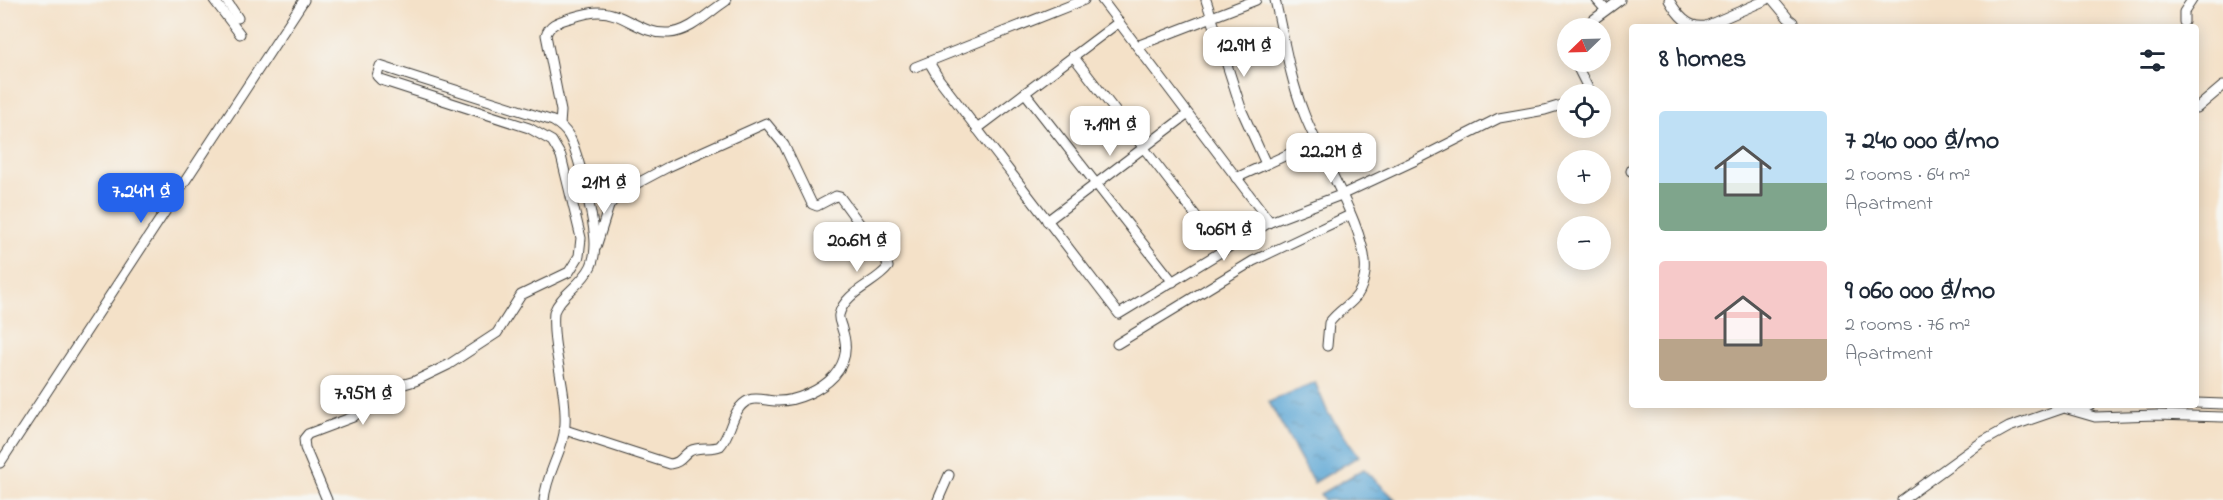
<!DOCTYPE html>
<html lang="en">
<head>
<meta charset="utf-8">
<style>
	:root { --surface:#fff; --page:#f6f6f7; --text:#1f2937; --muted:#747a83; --accent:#2563eb }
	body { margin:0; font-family:"Indie Flower",sans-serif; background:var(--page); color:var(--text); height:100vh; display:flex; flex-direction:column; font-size:22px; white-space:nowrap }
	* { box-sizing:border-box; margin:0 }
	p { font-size:20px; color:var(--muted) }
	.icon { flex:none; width:33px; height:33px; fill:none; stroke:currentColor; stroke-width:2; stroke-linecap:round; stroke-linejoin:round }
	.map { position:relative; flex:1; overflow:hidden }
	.side { position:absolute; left:1629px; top:24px; width:570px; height:384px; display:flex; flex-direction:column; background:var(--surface); border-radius:6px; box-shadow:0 3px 15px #0003 }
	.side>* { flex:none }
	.needle { width:39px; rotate:247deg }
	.fabs { position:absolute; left:1557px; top:18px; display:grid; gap:12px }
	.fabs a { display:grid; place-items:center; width:54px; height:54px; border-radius:50%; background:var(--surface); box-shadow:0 3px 15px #0003; font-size:30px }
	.price { position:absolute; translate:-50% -51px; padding:0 14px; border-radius:12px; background:#fff; color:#222; font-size:20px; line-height:39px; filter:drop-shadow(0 2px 3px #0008) }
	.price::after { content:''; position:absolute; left:50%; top:36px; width:18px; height:14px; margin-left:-9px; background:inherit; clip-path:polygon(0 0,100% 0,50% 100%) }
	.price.current { background:var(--accent); color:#fff }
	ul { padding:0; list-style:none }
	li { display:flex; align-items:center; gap:18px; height:150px; padding:0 30px }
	li span { display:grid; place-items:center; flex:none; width:168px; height:120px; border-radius:6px; color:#555 }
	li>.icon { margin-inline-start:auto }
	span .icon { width:72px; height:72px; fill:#fffc; stroke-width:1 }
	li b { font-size:26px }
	h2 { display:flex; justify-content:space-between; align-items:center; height:72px; padding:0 30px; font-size:26px }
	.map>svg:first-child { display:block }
	.water { fill:url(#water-ripples); stroke:#3c6178; stroke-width:1.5 }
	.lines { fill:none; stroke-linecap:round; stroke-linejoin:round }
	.street-casing { stroke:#3c3a36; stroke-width:11 }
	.street { stroke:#fff; stroke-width:9 }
</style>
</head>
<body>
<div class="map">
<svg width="2223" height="500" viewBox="0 0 2223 500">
	<defs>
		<pattern id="water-ripples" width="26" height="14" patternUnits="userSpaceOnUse" patternTransform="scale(1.5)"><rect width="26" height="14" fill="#5ca6d4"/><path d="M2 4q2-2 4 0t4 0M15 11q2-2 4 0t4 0" fill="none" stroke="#4b86ab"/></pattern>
	</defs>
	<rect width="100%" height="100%" fill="#f6f6f2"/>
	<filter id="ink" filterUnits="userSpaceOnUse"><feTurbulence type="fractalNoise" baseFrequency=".0167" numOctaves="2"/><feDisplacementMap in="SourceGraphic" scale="12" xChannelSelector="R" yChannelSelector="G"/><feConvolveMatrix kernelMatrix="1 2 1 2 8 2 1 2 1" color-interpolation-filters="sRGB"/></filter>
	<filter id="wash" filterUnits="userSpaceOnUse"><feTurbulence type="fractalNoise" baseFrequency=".008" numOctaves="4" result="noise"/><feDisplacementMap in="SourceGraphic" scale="24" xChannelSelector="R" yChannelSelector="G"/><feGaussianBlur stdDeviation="1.35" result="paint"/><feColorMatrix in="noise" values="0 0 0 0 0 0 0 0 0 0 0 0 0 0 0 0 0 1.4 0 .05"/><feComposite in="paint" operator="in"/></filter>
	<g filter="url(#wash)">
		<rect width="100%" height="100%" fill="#f4e1c8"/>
		<g class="water">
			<path d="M 1315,382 L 1328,413 L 1359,456 L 1314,483 L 1269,402 Z"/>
			<path d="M 1364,469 L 1396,500 L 1324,500 L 1320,494 Z"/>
		</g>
	</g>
	<g filter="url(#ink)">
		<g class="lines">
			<defs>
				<g id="street">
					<path d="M 214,0 L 240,34"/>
					<path d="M 226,0 L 238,18"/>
					<path d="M 1102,0 L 1270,222"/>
					<path d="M 1206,0 L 1242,111 L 1266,164"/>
					<path d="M 1275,0 C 1284,38 1289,75 1303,111 C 1317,151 1370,234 1365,273 C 1360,305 1345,302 1329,323 L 1327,346"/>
					<path d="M 1597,0 L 1605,9"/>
					<path d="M 1669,0 C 1677,14 1688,29 1706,26 L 1766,0"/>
					<path d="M 1773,0 L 1788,18 L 1793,22"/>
					<path d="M 2184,22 L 2184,12 L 2192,0"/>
					<path d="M 1582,28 L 1620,0"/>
					<path d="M 1137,46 L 1256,0"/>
					<path d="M 1073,56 L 1223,251"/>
					<path d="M 929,62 L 939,79 L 1119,314 L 1270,222 L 1341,195 L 1414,161 L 1499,118 L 1545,110 L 1568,103"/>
					<path d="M 1575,62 L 1591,94"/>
					<path d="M 915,67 L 1084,0"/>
					<path d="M 1025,93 L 1173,282"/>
					<path d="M 2197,108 L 2223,86"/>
					<path d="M 560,125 L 561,111 L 546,35 C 549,25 557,22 567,19 C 577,16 588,12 599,12 C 624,12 641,35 669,33 C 690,32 709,12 726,1"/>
					<path d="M 977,129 L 1119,22"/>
					<path d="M 580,167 L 609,206"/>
					<path d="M 1631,171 L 1632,169"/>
					<path d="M 1236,178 L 1315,142"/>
					<path d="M 1047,221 L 1188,114"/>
					<path d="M 1117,344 L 1253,261 L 1350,215"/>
					<path d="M 2196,403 L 2223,404"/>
					<path d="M 2079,411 L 2091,405"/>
					<path d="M 565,430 L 670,464 C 681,463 682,456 690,451 C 699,446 711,450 720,446 C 732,434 731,408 749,400 C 757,397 768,401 776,401 C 796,402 821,390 834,376 C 847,361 848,346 842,329 C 841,324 838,320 839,315 C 845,291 877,283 888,267 L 886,260 L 840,197 L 836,196 L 817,206 L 812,204 L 784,145 L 766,123 L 668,167 L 619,193 L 609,206 L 596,247"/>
					<path d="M 0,463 L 304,0"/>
					<path d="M 327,500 L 305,448 L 304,439 L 308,434 L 353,417 L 384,390 L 415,381 L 448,365 L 497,333 L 521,295 L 569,272 L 579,256 L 581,238 L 561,156 L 552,141 L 529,128 L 381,80 L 377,76 L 380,66 L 553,121 C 560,125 565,129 569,136 C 579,154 595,224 595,244 C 595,251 594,259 591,266 C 582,285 560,295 554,312 C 551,349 567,387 565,424 C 564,451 546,473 544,500"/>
					<path d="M 938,500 L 949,475"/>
					<path d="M 1902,500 L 1982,442 L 2009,427 L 2064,408 L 2095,417 L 2156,415 L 2223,417"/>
				</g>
			</defs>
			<use href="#street" class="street-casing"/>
			<use href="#street" class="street"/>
		</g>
	</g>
</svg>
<div class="fabs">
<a><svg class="needle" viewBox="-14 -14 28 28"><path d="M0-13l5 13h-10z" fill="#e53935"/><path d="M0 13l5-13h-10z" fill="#747a83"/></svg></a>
<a><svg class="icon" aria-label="locate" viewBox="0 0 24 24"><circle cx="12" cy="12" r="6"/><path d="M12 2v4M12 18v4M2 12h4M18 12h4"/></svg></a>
<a>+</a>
<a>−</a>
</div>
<b class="price" style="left:1244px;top:78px">12.9M ₫</b>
<b class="price" style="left:1110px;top:157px">7.19M ₫</b>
<b class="price" style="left:1331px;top:184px">22.2M ₫</b>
<b class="price" style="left:604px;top:215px">21M ₫</b>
<b class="price current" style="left:141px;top:224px">7.24M ₫</b>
<b class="price" style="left:1224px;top:262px">9.06M ₫</b>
<b class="price" style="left:857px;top:273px">20.6M ₫</b>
<b class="price" style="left:363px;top:426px">7.95M ₫</b>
<section class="side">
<h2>8 homes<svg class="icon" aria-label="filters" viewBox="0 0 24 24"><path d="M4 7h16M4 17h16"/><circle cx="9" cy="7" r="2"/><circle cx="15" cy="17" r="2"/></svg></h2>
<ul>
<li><span style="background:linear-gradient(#bfe0f5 60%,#7fa58c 0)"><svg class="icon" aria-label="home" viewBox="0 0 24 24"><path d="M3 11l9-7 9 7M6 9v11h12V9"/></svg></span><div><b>7 240 000 ₫/mo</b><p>2 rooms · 64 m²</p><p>Apartment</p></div></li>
<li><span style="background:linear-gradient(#f6c9c9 65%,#b9a48a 0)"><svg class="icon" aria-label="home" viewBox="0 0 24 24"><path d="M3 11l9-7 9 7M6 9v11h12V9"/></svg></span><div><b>9 060 000 ₫/mo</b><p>2 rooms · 76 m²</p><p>Apartment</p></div></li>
</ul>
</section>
</div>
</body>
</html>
